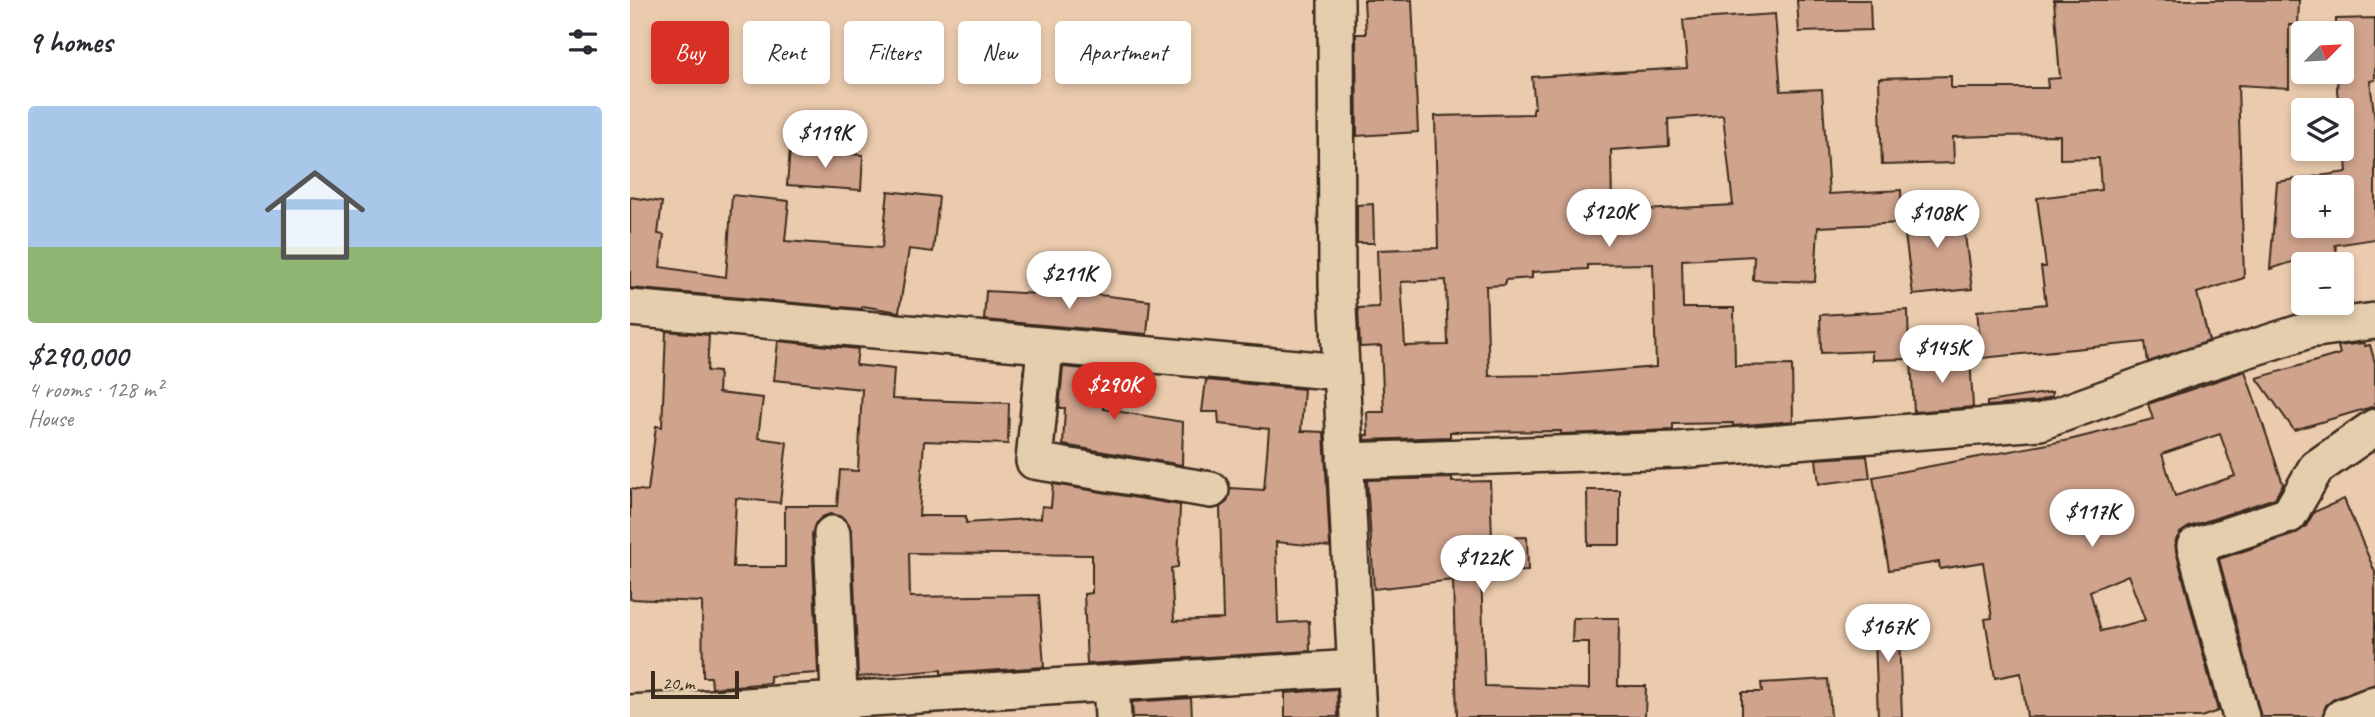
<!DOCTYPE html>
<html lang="en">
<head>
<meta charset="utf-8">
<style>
	:root { --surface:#fff; --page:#f2f2f3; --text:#2b2b33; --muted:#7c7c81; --accent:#d93025 }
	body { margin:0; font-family:Caveat,sans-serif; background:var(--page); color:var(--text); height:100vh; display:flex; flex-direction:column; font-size:26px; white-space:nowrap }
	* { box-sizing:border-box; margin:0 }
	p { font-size:23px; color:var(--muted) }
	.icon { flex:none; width:38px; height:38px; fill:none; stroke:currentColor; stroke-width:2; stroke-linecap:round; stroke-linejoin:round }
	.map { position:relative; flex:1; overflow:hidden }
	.panel { display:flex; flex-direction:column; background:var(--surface); width:630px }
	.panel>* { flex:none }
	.guide { position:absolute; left:21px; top:21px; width:665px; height:63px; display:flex; gap:14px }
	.needle { width:46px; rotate:66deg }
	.controls { position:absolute; left:1661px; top:21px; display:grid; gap:14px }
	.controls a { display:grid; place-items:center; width:63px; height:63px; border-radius:7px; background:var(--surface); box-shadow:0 4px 10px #0003; font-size:35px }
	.scale { position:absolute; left:21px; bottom:18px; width:88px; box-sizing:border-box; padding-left:7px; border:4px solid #3b2a1e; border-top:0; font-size:19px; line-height:24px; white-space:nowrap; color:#3b2a1e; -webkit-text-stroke:5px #e4cead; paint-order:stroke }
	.price { position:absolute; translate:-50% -60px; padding:0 16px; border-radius:24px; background:#fff; color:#222; font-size:23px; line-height:46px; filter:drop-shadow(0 2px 4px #0008) }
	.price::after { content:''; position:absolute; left:50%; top:42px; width:21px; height:16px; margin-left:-10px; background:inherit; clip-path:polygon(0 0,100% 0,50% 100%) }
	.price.selected { background:var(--accent); color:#fff }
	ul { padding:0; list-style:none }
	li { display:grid; align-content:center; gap:14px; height:371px; padding:0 28px }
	li span { display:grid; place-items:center; height:217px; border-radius:7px; color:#555 }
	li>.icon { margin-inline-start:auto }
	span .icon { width:126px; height:126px; fill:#fffc; stroke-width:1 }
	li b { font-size:30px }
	h2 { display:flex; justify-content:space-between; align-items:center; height:84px; padding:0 28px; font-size:30px }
	.tag { padding:0 24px; border-radius:7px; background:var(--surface); box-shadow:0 4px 10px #0003; font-size:24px; line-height:63px }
	.tag.selected { background:var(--accent); color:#fff }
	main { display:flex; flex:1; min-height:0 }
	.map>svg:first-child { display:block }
	.building { fill:#d0a38d; stroke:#3b2a1e; stroke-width:2; fill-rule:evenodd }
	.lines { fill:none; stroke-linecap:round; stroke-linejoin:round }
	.street-casing { stroke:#3b2a1e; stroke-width:40 }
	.street { stroke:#e4cead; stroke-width:35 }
</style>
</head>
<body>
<main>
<section class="panel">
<h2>9 homes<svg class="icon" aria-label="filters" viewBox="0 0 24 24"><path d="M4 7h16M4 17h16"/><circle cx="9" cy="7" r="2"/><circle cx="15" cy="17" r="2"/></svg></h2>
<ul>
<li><span style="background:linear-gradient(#a9c7e8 65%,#8fb573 0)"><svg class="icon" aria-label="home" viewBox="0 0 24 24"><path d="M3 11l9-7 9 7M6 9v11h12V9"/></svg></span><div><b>$290,000</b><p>4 rooms · 128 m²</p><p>House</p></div></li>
</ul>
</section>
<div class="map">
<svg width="1745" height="717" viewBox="0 0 1745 717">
	<rect width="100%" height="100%" fill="#ebcbad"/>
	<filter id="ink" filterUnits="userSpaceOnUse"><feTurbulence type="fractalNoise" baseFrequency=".0143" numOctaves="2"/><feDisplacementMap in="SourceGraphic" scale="14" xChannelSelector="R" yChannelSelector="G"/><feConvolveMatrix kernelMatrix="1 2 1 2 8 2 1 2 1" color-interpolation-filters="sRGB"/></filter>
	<g filter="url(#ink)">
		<g class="building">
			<path d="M 734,0 L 782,0 L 788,132 L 727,136 L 726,34 L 736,34 Z"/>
			<path d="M 1167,0 L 1240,0 L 1241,30 L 1169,32 Z"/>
			<path d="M 1424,0 L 1669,0 L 1668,25 L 1659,25 L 1659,88 L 1608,85 L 1614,278 L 1567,293 L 1579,341 L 1518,362 L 1515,342 L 1352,358 L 1347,311 L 1416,304 L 1411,267 L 1416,267 L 1407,198 L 1471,190 L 1469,158 L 1430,159 L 1430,135 L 1363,136 L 1323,137 L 1324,163 L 1252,165 L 1249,78 L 1321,76 L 1321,88 L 1418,88 L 1417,79 L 1430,78 Z"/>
			<path d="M 1145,14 L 1151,91 L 1192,89 L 1199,194 L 1271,190 L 1272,223 L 1188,227 L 1185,282 L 1123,280 L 1124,256 L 1052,260 L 1053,308 L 1104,308 L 1105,366 L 1162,365 L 1163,421 L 1103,426 L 1103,423 L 1043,424 L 1043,430 L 931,434 L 931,431 L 820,432 L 820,437 L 735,440 L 734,435 L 738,435 L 737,412 L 754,412 L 751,346 L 730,347 L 728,308 L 749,307 L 747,250 L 808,248 L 805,116 L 903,114 L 903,108 L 905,108 L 902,77 L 1057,68 L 1053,20 ZM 1093,115 L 1103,205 L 997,211 L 997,208 L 982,208 L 981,150 L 1039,146 L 1038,119 ZM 1023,264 L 1026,367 L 930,375 L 859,376 L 856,286 L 875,285 L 875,280 L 902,278 L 902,272 L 958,269 L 958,265 ZM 816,280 L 818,345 L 775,346 L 771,282 Z"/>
			<path d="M 1745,18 L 1745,80 L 1740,81 L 1745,121 L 1745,239 L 1705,245 L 1710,264 L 1683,264 L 1681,256 L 1640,269 L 1647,182 L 1717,172 L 1712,110 L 1709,110 L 1707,90 L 1708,72 L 1712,72 L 1712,33 L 1706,33 L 1706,19 ZM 1673,187 L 1712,187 L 1712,226 L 1673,226 Z"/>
			<path d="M 160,149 L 233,155 L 231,190 L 157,185 Z"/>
			<path d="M 258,191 L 309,197 L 303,252 L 279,249 L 269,312 L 232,306 L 232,309 L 0,288 L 0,197 L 32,202 L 28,234 L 34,235 L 30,267 L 96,277 L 102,195 L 159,201 L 155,241 L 252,248 Z"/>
			<path d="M 743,204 L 744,243 L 727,243 L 727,205 Z"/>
			<path d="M 1331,205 L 1342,289 L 1283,295 L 1272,212 Z"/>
			<path d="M 1712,269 L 1722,304 L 1696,307 L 1695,303 L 1712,303 Z"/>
			<path d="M 356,291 L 443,296 L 444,292 L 520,301 L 517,334 L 354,320 Z"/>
			<path d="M 1278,310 L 1279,359 L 1242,360 L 1242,351 L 1191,353 L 1190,315 Z"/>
			<path d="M 36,331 L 79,335 L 77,371 L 89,372 L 88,393 L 133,398 L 128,438 L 157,442 L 150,503 L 106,498 L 103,567 L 155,567 L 155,506 L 207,506 L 210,470 L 228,471 L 232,389 L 144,380 L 148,341 L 228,349 L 226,365 L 264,369 L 262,399 L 379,403 L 378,444 L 294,441 L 289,516 L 336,516 L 336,523 L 411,518 L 412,506 L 421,507 L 423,484 L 550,505 L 548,567 L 541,568 L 544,621 L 593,619 L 590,507 L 597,502 L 600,488 L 634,490 L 639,429 L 589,424 L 588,412 L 572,412 L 576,380 L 674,389 L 671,431 L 694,432 L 700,547 L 646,542 L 648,623 L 679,621 L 680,651 L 457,664 L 454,594 L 462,593 L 462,555 L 279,553 L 280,597 L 409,595 L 414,667 L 311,674 L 311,670 L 228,677 L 222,533 L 219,524 L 212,517 L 200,514 L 192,517 L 185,524 L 182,534 L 188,673 L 140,676 L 140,683 L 82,688 L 81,677 L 73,677 L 72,602 L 0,599 L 0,489 L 18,491 L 26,426 L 32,427 Z"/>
			<path d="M 1734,343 L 1735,346 L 1740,345 L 1745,363 L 1745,406 L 1664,430 L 1627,378 L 1710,354 L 1708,346 Z"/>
			<path d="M 1340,358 L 1343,407 L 1284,412 L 1281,361 Z"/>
			<path d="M 433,367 L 477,371 L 473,409 L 553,422 L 552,465 L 433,445 L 435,408 L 429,408 Z"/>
			<path d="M 1615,371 L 1653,484 L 1645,498 L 1559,527 L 1550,533 L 1545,542 L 1546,551 L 1588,711 L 1571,717 L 1397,717 L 1391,673 L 1365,678 L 1355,619 L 1362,618 L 1353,562 L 1310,569 L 1309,562 L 1259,570 L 1243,477 L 1439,440 L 1523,419 L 1518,404 ZM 1590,434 L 1605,476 L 1545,496 L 1532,454 ZM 1498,575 L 1515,620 L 1471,631 L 1460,591 Z"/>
			<path d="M 1422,392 L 1422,396 L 1406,402 L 1357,406 L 1357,402 Z"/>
			<path d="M 1237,456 L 1240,478 L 1189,484 L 1186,459 Z"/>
			<path d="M 822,478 L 822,482 L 860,481 L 862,538 L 897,537 L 898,571 L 851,572 L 855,686 L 959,689 L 959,642 L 942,642 L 943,618 L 989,618 L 988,686 L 1016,686 L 1015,717 L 827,717 L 823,580 L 744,589 L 737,480 Z"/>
			<path d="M 957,490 L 990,490 L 990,545 L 958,545 Z"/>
			<path d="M 1714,499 L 1745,572 L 1745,684 L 1704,699 L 1696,705 L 1692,717 L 1631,717 L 1589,559 L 1665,534 L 1676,526 L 1684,512 Z"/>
			<path d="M 1268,610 L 1272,717 L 1248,717 L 1244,611 Z"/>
			<path d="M 1198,679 L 1201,717 L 1112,717 L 1112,692 L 1132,692 L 1131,683 Z"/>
			<path d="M 707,689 L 708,717 L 655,717 L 655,693 Z"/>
			<path d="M 561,698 L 562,717 L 503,717 L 502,702 Z"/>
		</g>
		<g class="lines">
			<defs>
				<g id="street">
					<path d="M 706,0 L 707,286 L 728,717"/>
					<path d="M 0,308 L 711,372"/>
					<path d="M 415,347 L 404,461 L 581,490"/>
					<path d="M 715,461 L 1048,450 L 1410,422 L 1559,368 L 1679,330 L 1745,321"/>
					<path d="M 202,534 L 210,717"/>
					<path d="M 481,684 L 483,717"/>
					<path d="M 0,713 L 725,668"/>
					<path d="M 1611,717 L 1565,546 L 1659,515 L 1686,468 L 1745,427"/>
					<path d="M 1712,717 L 1745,704"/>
				</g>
			</defs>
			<use href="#street" class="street-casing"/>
			<use href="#street" class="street"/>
		</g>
	</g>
</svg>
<div class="controls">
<a><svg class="needle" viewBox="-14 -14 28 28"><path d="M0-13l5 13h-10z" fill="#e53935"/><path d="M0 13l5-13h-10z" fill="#7c7c81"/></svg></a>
<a><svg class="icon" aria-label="layers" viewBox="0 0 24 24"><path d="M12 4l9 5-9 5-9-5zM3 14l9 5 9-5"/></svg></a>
<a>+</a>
<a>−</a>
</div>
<div class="scale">20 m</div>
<b class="price" style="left:195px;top:170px">$119K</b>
<b class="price" style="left:979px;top:249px">$120K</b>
<b class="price" style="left:1307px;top:250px">$108K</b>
<b class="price" style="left:439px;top:311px">$211K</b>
<b class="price" style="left:1312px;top:385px">$145K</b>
<b class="price selected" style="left:484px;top:422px">$290K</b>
<b class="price" style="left:1462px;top:549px">$117K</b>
<b class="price" style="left:853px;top:595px">$122K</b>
<b class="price" style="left:1258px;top:664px">$167K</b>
<div class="guide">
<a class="tag selected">Buy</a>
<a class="tag">Rent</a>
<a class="tag">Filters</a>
<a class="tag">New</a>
<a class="tag">Apartment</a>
</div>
</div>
</main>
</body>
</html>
